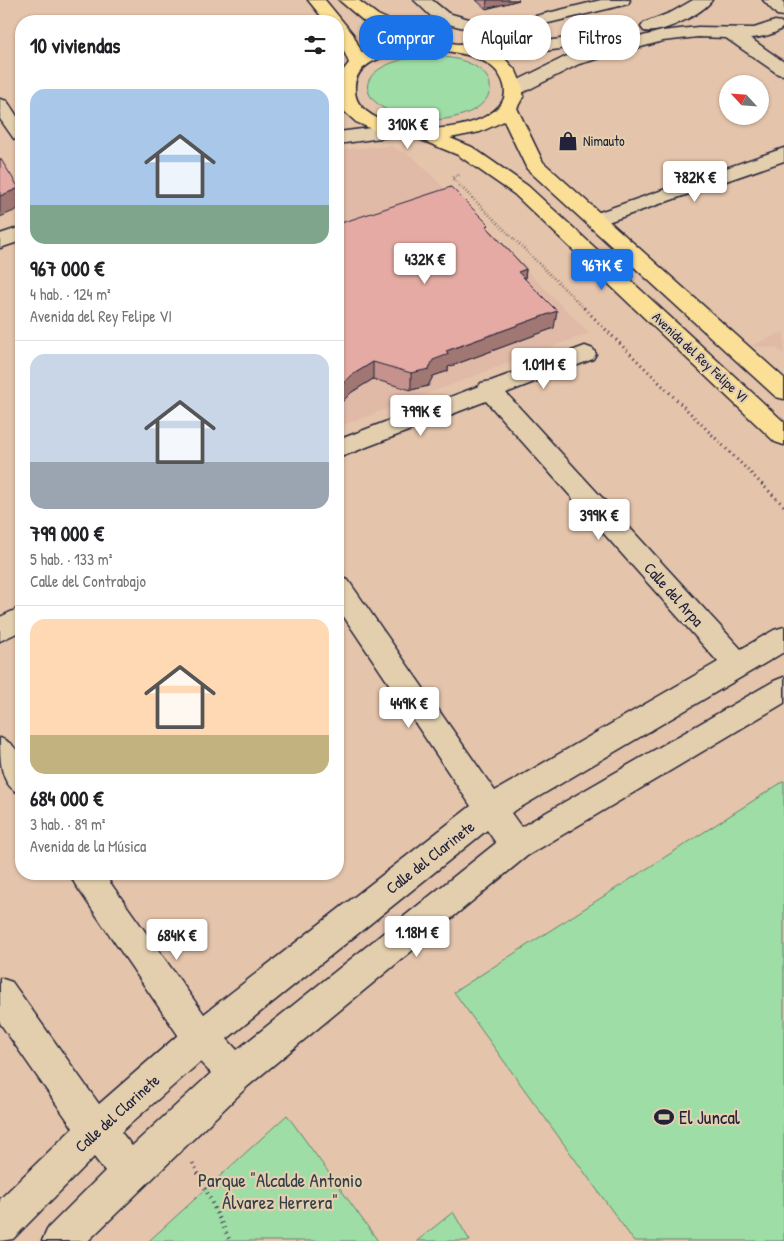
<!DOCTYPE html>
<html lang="es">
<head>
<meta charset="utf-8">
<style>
	:root { --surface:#fff; --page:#f2f2f2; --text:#202124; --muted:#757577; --line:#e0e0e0; --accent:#1a73e8 }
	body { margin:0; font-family:"Patrick Hand",sans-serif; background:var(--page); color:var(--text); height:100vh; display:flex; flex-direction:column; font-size:19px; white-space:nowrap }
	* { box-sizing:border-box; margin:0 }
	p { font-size:16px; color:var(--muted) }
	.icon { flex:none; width:28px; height:28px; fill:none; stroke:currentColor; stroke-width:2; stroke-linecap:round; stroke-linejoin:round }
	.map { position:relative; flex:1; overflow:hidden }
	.details { position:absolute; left:15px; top:15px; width:329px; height:865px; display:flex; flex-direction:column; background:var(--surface); border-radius:20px; box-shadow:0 1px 4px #0004 }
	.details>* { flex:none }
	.guide { position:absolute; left:359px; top:15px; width:350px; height:45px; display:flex; gap:10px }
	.needle { width:32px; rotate:296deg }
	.buttons { position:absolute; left:719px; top:75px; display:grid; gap:10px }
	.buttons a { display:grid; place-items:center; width:50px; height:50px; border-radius:50%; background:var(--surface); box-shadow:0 1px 4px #0004; font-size:25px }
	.price { position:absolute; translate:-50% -42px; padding:0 11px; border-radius:5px; background:#fff; color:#222; font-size:16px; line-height:32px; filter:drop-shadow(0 1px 2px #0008) }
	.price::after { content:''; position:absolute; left:50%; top:30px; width:15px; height:11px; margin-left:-8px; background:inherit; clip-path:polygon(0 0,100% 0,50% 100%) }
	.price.active { background:var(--accent); color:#fff }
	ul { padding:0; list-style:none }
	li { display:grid; align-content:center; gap:10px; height:265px; padding:0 15px }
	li+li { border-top:1px solid var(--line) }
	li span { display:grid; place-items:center; height:155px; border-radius:15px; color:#555 }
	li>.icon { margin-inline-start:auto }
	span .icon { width:90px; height:90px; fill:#fffc; stroke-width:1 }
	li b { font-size:21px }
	h2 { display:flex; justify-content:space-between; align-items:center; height:60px; padding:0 15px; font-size:21px }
	.tag { padding:0 18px; border-radius:20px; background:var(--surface); box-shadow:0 1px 4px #0004; font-size:18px; line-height:45px }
	.tag.active { background:var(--accent); color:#fff }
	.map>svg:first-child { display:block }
	.built { fill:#e0b9a7 }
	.green { fill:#9edda6; stroke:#608070 }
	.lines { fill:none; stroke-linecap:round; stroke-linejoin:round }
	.minor-casing { stroke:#22223b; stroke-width:3 }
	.major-casing { stroke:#22223b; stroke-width:3 }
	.path-far2 { stroke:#22223b; stroke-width:2.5; stroke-dasharray:0.5 2.5; stroke-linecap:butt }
	.path-far1 { stroke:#22223b; stroke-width:3; stroke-dasharray:1 4; stroke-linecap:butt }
	.path { stroke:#22223b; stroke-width:4; stroke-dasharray:1 4.5; stroke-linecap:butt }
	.minor { fill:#e3cfae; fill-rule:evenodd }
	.major { fill:#fbdf96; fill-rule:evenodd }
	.wall { fill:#c5928d; stroke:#22223b }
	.shaded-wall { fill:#a07773; stroke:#22223b }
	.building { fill:#e5aaa4; stroke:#22223b }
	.labels { text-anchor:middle; stroke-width:4.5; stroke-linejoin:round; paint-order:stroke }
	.far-poi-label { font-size:14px; fill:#22223b; stroke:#e3cfae; text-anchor:start }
	.far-street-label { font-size:14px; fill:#22223b; stroke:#e3cfae }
	.street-label { font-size:16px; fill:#22223b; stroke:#e3cfae }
	.near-poi-label { font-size:19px; fill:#22223b; stroke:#e3cfae; text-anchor:start }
	.near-park-label { font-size:19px; fill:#353e4b; stroke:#e3cfae }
</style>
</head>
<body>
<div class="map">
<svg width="784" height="1241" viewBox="0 0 784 1241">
	<rect width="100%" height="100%" fill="#e4c4ab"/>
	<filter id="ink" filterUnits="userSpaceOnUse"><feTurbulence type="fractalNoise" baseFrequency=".02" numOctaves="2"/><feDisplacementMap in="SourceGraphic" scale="10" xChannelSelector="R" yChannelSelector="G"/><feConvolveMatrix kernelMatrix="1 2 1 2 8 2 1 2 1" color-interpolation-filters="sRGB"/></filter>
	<g filter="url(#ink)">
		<g class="built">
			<path d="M 390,146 L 413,157 L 589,333 L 338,427 L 338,150 Z"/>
			<path d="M 784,332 L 784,354 L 776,348 L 750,346 Z"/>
		</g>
		<g class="green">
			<path d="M 417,56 C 435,56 456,56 473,65 C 503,82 490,106 462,115 C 393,138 314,76 417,56 Z"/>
			<path d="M 784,781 L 784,1241 L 634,1241 L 454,992 Z"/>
			<path d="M 287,1115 L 378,1241 L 149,1241 Z"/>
			<path d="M 453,1212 L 470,1241 L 417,1241 Z"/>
		</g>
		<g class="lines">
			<defs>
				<g id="minor">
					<path d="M 414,0 L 432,0 L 448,13 L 476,21 L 511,22 L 601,0 L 630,0 L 628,4 L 511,32 L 476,31 L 436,21 Z"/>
					<path d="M 693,0 L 712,0 C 703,14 660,35 644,31 L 641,27 L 644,23 L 672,12 Z"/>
					<path d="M 763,0 L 781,0 L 784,3 L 784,16 L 777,15 Z"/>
					<path d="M 775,21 L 781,22 L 784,26 C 778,34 760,38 750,38 L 784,62 L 784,75 L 778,74 L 726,38 L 698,37 L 663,41 L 579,64 L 522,93 L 515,95 L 508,93 L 506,89 L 508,85 L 567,56 L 662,31 L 698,27 L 754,28 Z"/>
					<path d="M 599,34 L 605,35 L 608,39 L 605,43 L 522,54 L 465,53 L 459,52 L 456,48 L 459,44 L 465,43 L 522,44 Z"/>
					<path d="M 0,99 L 7,101 L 21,122 L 21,141 L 14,139 L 0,119 Z"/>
					<path d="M 395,125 L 402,127 L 405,131 L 402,135 L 338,144 L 338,132 Z"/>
					<path d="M 784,148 L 784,161 L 602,224 L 595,226 L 588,224 L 585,220 L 588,216 Z"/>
					<path d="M 21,227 L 21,241 L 0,248 L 0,234 Z"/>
					<path d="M 585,346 L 593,349 L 596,354 L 593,359 L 506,393 L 741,649 L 774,630 L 784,627 L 784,652 L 511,813 L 521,827 L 774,681 L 784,677 L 784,703 L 527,856 L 248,1086 L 88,1241 L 42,1241 L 48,1228 L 105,1171 L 94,1157 L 13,1239 L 0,1241 L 0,1199 L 73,1128 L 0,1023 L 0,978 L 12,982 L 99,1104 L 178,1035 L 75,884 L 70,874 L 104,874 L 204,1014 L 471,806 L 338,608 L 338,577 L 348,580 L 495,791 L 718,662 L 486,401 L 338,458 L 338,440 L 479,386 L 481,383 L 491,381 ZM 487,830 L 496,843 L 237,1050 L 227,1039 ZM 200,1062 L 211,1073 L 132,1146 L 121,1132 Z"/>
					<path d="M 21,607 L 21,631 L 0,641 L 0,617 Z"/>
					<path d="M 0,738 C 27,748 21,770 21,794 C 0,786 0,761 0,738 Z"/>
				</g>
				<path id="major" d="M 308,0 L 325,0 L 353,34 L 362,53 L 407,41 L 366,23 L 339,0 L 358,0 L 378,15 L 431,39 L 483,49 L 505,59 L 516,71 L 523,88 L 523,97 L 517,108 L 543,162 L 784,378 L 784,399 L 776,397 L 527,169 L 504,121 L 480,132 L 450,138 L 472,147 L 528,186 L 784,422 L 784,445 L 775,442 L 514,194 L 458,155 L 419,139 L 383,134 L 356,122 L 345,112 L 338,99 L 338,81 L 341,73 L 349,63 L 338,37 L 338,21 L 325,21 ZM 430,49 C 455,52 496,55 504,85 C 506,93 505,100 499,106 C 476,133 407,134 377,118 C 366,112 355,104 355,90 C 353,55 405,52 430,49 Z"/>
			</defs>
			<use href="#minor" class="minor-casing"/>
			<use href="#major" class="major-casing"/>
			<path class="path-far2" d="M 459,175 L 452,178 L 585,309"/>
			<path class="path-far1" d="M 584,308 L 784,506"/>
			<path class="path" d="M 193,1163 L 230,1241"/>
			<use href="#minor" class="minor"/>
			<use href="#major" class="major"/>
		</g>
		<g class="wall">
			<path d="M 476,0 L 519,0 L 486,9 Z"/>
			<path d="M 338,224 L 488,228 L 526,269 L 525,279 L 554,328 L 448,367 L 448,371 L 433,376 L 428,386 L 411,390 L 373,379 L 352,392 Z"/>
		</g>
		<g class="shaded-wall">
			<path d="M 487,0 L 519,0 L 486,9 Z"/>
			<path d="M 19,188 L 21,196 L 21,208 L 0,217 L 0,196 Z"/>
			<path d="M 526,269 L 524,286 L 518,272 Z"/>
			<path d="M 557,311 L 554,328 L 448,367 L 448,371 L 433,376 L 428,386 L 411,390 L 411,373 L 446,351 Z"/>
			<path d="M 373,362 L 373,379 L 352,392 L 338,406 L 338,388 L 352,375 Z"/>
		</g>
		<g class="building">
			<path d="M 0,158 L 19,188 L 0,196 Z"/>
			<path d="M 451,187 L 489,225 L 486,226 L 526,269 L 518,272 L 557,311 L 446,351 L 449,354 L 433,360 L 429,369 L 411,373 L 373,362 L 352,375 L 338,388 L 338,224 Z"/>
		</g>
	</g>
	<defs>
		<symbol id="shop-bare" viewBox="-9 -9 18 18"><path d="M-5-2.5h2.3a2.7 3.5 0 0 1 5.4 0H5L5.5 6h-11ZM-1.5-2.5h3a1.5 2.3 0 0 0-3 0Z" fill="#22223b" stroke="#e3cfae" stroke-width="2.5" paint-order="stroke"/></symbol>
		<symbol id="stadium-bare" viewBox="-9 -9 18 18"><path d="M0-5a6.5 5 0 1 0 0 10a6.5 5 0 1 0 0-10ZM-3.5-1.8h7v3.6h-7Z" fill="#22223b" stroke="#e3cfae" stroke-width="2.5" paint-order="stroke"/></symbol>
	</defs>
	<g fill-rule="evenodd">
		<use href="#shop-bare" x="554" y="127" width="28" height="28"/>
		<use href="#stadium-bare" x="650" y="1103" width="28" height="28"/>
	</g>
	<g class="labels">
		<g class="far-poi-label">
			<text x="583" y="146">Nimauto</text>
		</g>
		<g class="far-street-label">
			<text transform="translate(700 357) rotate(43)" y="5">Avenida del Rey Felipe VI</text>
		</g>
		<g class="street-label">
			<text transform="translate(674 594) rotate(48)" y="6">Calle del Arpa</text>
			<text transform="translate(430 857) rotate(-38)" y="6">Calle del Clarinete</text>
			<text transform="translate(117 1113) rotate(-42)" y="6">Calle del Clarinete</text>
		</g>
		<g class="near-poi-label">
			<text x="679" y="1124">El Juncal</text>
		</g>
		<g class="near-park-label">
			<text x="280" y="1187">Parque "Alcalde Antonio<tspan x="280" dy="22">Álvarez Herrera"</tspan></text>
		</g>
	</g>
</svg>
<div class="buttons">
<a><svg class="needle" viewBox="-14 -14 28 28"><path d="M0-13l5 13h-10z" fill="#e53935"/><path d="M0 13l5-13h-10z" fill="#757577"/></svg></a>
</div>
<b class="price" style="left:408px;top:150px">310K €</b>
<b class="price" style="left:695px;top:203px">782K €</b>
<b class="price" style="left:425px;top:285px">432K €</b>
<b class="price active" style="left:602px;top:291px">967K €</b>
<b class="price" style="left:544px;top:390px">1.01M €</b>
<b class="price" style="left:421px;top:437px">799K €</b>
<b class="price" style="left:599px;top:541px">399K €</b>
<b class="price" style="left:409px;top:729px">449K €</b>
<b class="price" style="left:417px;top:958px">1.18M €</b>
<b class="price" style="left:177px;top:961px">684K €</b>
<div class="guide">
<a class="tag active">Comprar</a>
<a class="tag">Alquilar</a>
<a class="tag">Filtros</a>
</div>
<section class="details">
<h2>10 viviendas<svg class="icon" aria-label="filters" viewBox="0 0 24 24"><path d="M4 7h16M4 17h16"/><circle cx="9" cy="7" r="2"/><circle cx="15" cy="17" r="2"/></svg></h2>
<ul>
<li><span style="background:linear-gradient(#a9c7e8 75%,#7fa58c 0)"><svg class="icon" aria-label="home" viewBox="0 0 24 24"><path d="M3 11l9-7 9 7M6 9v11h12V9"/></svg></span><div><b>967 000 €</b><p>4 hab. · 124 m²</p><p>Avenida del Rey Felipe VI</p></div></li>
<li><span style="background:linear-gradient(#c9d6e8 70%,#9aa5b1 0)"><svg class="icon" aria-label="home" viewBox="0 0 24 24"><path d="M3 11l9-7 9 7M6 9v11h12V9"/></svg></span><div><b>799 000 €</b><p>5 hab. · 133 m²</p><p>Calle del Contrabajo</p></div></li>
<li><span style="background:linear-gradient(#ffd9b3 75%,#c2b280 0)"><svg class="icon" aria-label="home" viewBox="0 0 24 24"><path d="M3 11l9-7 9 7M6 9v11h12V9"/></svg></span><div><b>684 000 €</b><p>3 hab. · 89 m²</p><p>Avenida de la Música</p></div></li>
</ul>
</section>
</div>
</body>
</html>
